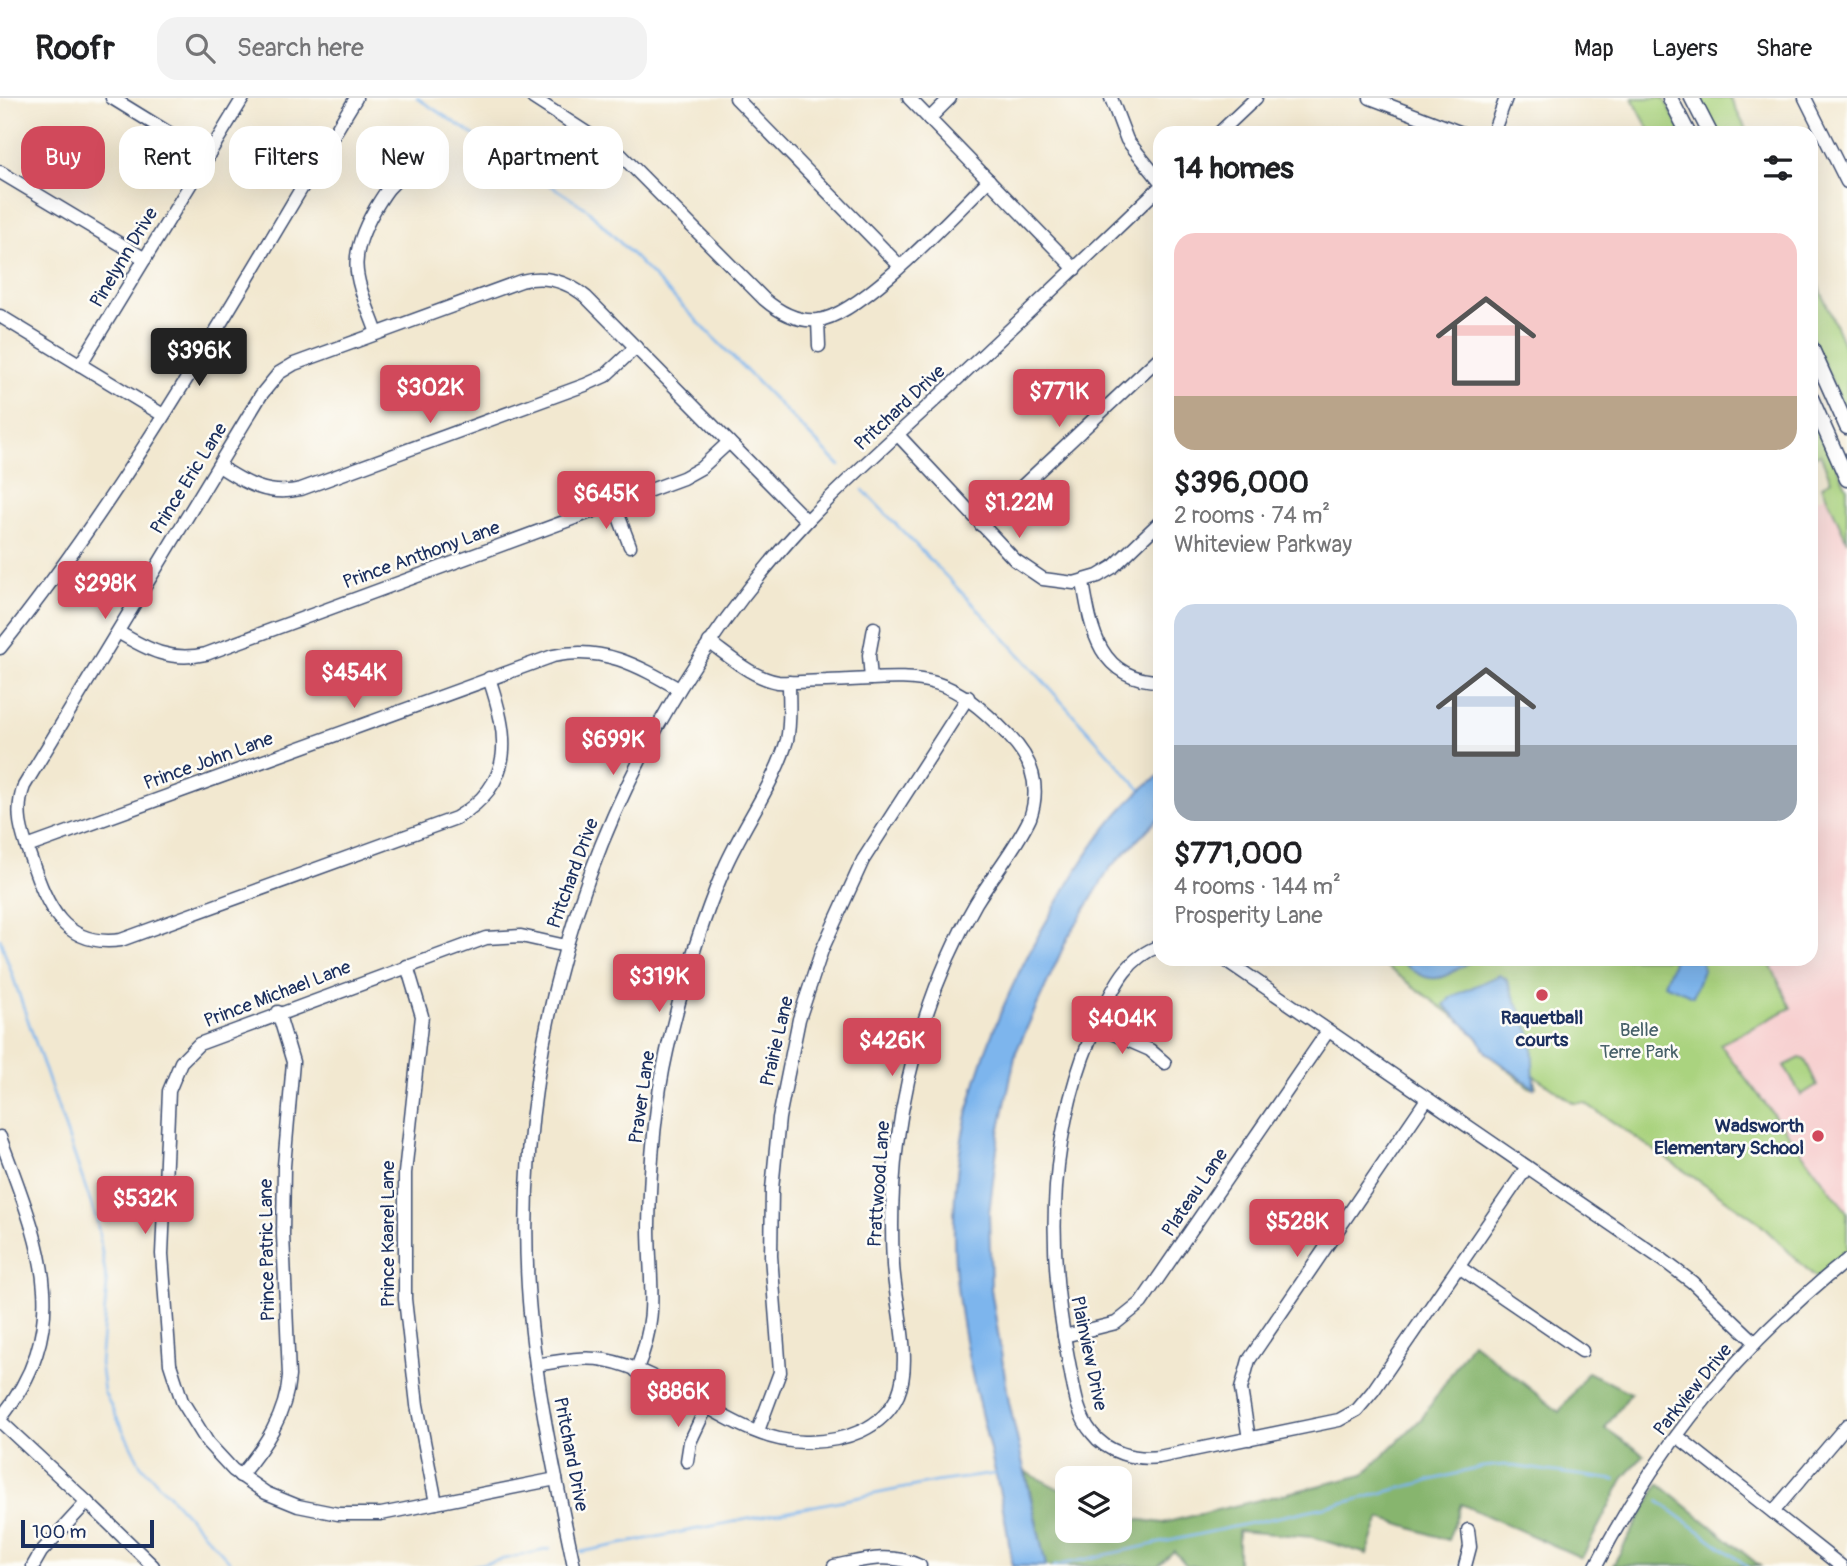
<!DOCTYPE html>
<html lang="en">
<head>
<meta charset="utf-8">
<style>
	:root { --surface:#fff; --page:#f2f2f2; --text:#202124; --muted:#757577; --line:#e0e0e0; --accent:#d1495b }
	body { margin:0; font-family:Pangolin,sans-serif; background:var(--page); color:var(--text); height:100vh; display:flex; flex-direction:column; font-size:26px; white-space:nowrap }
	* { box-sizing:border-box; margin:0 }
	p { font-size:23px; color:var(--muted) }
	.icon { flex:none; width:38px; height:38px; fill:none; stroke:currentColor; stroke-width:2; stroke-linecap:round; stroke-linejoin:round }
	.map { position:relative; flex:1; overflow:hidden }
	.drawer { position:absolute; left:1153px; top:28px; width:665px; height:840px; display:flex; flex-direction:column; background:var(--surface); border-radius:21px; box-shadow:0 7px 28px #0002 }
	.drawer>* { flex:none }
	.hud { position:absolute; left:21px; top:28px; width:665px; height:63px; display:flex; gap:14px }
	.tools { position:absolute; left:1055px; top:1368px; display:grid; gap:14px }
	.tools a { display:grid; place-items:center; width:77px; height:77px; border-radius:14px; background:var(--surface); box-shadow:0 7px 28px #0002; font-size:35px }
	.scale { position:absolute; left:21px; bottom:18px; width:133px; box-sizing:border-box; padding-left:7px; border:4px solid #1b2f5e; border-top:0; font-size:19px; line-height:24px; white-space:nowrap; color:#1b2f5e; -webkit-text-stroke:5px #fdfcf7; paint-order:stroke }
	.price { position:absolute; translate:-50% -60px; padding:0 16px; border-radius:7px; background:var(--accent); color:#fff; font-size:23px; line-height:46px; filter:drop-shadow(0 2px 4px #0008) }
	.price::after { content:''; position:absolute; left:50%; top:42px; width:21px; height:16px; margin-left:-10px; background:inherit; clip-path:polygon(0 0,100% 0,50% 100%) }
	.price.current { background:#222; color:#fff }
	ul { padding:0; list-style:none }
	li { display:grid; align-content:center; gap:14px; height:371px; padding:0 21px }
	li span { display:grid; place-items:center; height:217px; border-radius:21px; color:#555 }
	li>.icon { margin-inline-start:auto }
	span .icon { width:126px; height:126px; fill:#fffc; stroke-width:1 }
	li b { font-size:30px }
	h2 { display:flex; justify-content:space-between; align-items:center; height:84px; padding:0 21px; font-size:30px }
	.pill { padding:0 24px; border-radius:21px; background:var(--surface); box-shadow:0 7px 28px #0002; font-size:24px; line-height:63px }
	.pill.current { background:var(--accent); color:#fff }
	header { display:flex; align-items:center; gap:42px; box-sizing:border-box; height:98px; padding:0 35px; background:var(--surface); border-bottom:2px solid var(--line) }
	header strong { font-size:33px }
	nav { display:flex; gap:38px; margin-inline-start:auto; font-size:24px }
	.search { width:490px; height:63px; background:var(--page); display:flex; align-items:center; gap:18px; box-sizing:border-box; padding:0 24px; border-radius:21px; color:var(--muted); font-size:26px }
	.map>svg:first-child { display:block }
	.built { fill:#f7d0d0 }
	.green { fill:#aad37f; stroke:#62816e; stroke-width:2 }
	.forest { fill:#87b56e; stroke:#517266; stroke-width:2 }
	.water { fill:#7db5ed; stroke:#4c72a6; stroke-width:2 }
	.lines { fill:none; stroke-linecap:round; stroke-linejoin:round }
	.stream { stroke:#7db5ed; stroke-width:2.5 }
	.minor-casing { stroke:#3b4b6f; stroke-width:15 }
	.major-casing { stroke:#3b4b6f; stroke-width:17 }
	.minor { stroke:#fff; stroke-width:12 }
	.major { stroke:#fff; stroke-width:14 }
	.poi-dot { fill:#d1495b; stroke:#fdfcf7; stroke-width:2.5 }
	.labels { text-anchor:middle; stroke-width:5; stroke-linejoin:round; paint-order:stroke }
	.street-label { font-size:19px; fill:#1b2f5e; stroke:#fdfcf7 }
	.poi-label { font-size:19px; font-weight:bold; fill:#1b2f5e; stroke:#fdfcf7 }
	.park-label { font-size:19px; fill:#466068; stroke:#fdfcf7 }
</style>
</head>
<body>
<header>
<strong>Roofr</strong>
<div class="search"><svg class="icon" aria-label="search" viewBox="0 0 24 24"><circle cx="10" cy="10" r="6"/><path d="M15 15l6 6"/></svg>Search here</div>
<nav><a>Map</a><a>Layers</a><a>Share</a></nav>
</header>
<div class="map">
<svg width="1847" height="1468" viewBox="0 0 1847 1468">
	<rect width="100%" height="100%" fill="#fdfcf7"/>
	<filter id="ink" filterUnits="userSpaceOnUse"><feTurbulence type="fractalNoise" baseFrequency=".0143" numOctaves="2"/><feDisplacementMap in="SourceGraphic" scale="14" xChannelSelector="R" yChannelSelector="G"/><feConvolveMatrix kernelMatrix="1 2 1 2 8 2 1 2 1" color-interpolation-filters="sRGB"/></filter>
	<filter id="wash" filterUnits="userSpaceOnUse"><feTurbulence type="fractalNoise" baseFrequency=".00686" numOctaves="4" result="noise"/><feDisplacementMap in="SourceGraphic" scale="28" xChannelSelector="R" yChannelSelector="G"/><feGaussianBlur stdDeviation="1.57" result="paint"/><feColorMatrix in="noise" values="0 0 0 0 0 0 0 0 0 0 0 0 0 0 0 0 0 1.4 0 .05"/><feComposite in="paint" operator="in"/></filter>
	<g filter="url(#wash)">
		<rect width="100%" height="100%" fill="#f2e8d0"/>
		<path class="built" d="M 1827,397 L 1847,443 L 1847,1114 L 1720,946 L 1791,910 L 1768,861 L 1811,861 L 1811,404 Z"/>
		<g class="green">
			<path d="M 1632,0 L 1664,0 L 1682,35 L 1651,35 Z"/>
			<path d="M 1698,0 L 1730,0 L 1748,35 L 1716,35 Z"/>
			<path d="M 1811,170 L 1847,254 L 1847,317 L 1811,237 Z"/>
			<path d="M 1811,310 L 1847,390 L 1847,443 L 1822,388 L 1831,382 L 1820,356 L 1811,361 Z"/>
			<path d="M 1376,861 L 1768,861 L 1791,910 L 1720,946 L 1847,1114 L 1847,1155 L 1816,1180 L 1756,1122 L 1585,1005 L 1574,1005 L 1533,977 L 1536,989 L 1530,990 L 1486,954 L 1478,940 L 1463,925 Z"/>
			<path d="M 1800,960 L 1805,962 L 1817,987 L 1801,997 L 1784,968 Z"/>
		</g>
		<g class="forest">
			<path d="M 1472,1244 L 1559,1314 L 1588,1274 L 1631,1295 L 1605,1330 L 1644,1357 L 1623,1381 L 1582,1460 L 1461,1406 L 1448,1442 L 1380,1420 L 1367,1456 L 1312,1439 L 1238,1433 L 1238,1468 L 1187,1468 L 1174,1453 L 1158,1468 L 1046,1468 L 1026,1374 L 1067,1395 L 1068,1433 L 1120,1433 L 1120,1419 L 1163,1425 L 1363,1377 L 1422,1320 Z"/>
			<path d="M 1659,1386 L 1760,1468 L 1613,1467 Z"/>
		</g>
		<g class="water">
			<path d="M 1160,677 L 1160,719 L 1110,770 L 1067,841 L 1016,954 L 999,1035 L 989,1115 L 991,1191 L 1009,1304 L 1046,1468 L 1012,1468 C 1002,1377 969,1289 958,1197 C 941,1063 977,947 1042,831 C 1073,777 1108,713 1160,677 Z"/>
			<path d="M 1398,861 L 1474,861 C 1439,883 1433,890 1398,861 Z"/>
			<path d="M 1674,861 L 1702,862 L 1703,872 L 1693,898 L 1664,886 Z"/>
			<path d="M 1499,877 L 1506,881 L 1532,939 L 1534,990 L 1486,954 L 1478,940 L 1444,907 L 1451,899 Z"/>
		</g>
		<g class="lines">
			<g class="stream">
				<path d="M 417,0 L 587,111 L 840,368"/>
				<path d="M 863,392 L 992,526 L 1140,691"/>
				<path d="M 0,841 L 97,1123 L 107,1187 L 100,1265 L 104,1294 L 140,1366 L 234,1468"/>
				<path d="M 1658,1403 L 1747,1468"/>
				<path d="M 581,1454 L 935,1384 L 995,1376"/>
				<path d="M 472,1468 L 550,1451"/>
				<path d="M 1054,1468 L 1347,1404 L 1482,1369 L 1505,1367 L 1615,1382"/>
			</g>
		</g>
	</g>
	<g filter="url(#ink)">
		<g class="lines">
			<defs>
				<g id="minor">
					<path d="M 112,0 L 208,59"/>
					<path d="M 533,0 L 621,57 L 764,201 C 779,214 798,224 818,222 C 861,218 955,115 989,82"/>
					<path d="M 736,0 L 899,167"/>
					<path d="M 909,0 L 1075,171"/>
					<path d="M 1111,0 L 1127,42 L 1160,83"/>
					<path d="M 1370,0 L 1462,35"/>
					<path d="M 1805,0 L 1847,84"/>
					<path d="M 929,21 L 950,0"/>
					<path d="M 1219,35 L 1256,0"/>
					<path d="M 1493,35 L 1506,0"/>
					<path d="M 0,74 L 145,161"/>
					<path d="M 0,218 L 163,317"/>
					<path d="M 818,222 L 819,248"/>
					<path d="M 377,235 C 357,181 344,165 375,111 C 383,98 389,86 403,78"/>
					<path d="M 80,267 L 243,0"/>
					<path d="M 898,337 L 1015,462 L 1043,481 L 1074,485 L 1098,478 L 1113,469 L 1160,424"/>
					<path d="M 219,368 C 245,385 268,399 301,391 L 585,287 L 605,278 L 636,249"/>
					<path d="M 614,406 L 630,448"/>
					<path d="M 981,427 L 1160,259"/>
					<path d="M 1083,484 C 1091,532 1099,582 1160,583"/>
					<path d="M 118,534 C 148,552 171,564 206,556 L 683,380 L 701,370 L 729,344"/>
					<path d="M 0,550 C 137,380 242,186 356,0"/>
					<path d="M 489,580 C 508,637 517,684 456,720 L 121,842 C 63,850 47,807 31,761 C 22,736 14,715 24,688 L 261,297 L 279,275 L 294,266 L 521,183 C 544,177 567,183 586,199 L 807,423"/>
					<path d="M 871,581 L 869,557 L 874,530"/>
					<path d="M 27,749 L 553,558 C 602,547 637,567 679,591"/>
					<path d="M 1160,848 C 1127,859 1114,889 1100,918 C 1048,1029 1045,1146 1069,1265 C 1074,1289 1076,1316 1092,1335 C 1107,1355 1135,1362 1159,1359 L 1339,1322 L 1357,1312 L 1373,1293 L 1527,1069"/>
					<path d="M 1224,861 L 1663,1162 L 1692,1184 L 1755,1244"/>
					<path d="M 407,868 L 422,918 L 405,1075 L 405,1201 L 417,1307 L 436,1405"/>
					<path d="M 1095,928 L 1150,952 L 1165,965"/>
					<path d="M 0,1039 C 37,1141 78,1224 0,1321"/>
					<path d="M 1459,1169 L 1582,1253"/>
					<path d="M 1064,1238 L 1116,1225 L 1141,1205 L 1328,933"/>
					<path d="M 536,1267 C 559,1263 582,1258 605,1262 C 674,1274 738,1347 809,1344 C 844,1343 882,1332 898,1297 C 913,1262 895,1205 893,1167 C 891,1126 892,1085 897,1045 C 908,962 934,877 976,805 C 993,777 1016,750 1030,720 C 1041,688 1032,661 1009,638 C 941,567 918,580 826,583 C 811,583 794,585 778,584 C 753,580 730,559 709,544"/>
					<path d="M 636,1273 C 660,1216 649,1186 649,1127 C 650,1070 654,1010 667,953 C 681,891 699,830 724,771 C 742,729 775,685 787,642 C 791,624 789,603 789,584"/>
					<path d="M 0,1323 L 87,1404"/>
					<path d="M 758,1333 L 780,1274 L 771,1158 L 772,1091 L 779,1020 L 799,921 L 822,852 L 863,762 L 968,599"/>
					<path d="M 1677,1338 L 1841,1468"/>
					<path d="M 1249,1341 L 1241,1291 L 1249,1262 L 1427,1001"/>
					<path d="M 687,1363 L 690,1344 L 707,1308"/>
					<path d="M 240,1378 C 265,1348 286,1318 289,1278 L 283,1136 L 284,1068 L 293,964 L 278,914"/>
					<path d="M 556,1381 L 381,1416 L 338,1416 L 298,1408 L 266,1395 L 233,1372 L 208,1345 L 182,1303 L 170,1266 L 162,1156 L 169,993 L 181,964 L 199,946 L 486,840 L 521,838 L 566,848"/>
					<path d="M 1773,1414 L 1847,1327"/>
					<path d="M 33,1468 L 41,1454 L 87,1404 L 153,1468"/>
					<path d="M 574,1468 C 555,1376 534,1284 528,1189 C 511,909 616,627 808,422 C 849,379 894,340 937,300 C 1012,230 1086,160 1160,89"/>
					<path d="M 834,1468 C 864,1462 890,1454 920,1468"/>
					<path d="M 1465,1468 L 1470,1449 L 1468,1432"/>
					<path d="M 1596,1468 C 1657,1349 1742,1245 1847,1162"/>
				</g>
				<g id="major">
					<path d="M 1670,0 L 1688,35"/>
					<path d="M 1692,0 L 1710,35"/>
					<path d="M 1811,249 L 1847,329"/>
					<path d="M 1811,300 L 1847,381"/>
				</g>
			</defs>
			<use href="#minor" class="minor-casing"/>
			<use href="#major" class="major-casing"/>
			<use href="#minor" class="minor"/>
			<use href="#major" class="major"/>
		</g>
	</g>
	<g class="poi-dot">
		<circle cx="1542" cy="897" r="7"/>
		<circle cx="1818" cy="1038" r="7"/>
	</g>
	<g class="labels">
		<g class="street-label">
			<text transform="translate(123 159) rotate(-59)" y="7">Pinelynn Drive</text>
			<text transform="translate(899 309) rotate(-43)" y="7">Pritchard Drive</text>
			<text transform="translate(188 380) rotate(-58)" y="7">Prince Eric Lane</text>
			<text transform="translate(421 456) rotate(-20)" y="7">Prince Anthony Lane</text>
			<text transform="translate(208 662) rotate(-20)" y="7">Prince John Lane</text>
			<text transform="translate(572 775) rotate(-70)" y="7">Pritchard Drive</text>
			<text transform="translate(277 895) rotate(-21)" y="7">Prince Michael Lane</text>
			<text transform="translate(776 943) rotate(-77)" y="7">Prairie Lane</text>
			<text transform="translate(641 999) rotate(-82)" y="7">Praver Lane</text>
			<text transform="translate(878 1086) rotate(-86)" y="7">Prattwood Lane</text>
			<text transform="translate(1194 1094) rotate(-56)" y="7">Plateau Lane</text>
			<text transform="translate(387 1136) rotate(-90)" y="7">Prince Kaarel Lane</text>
			<text transform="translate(266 1152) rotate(-91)" y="7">Prince Patric Lane</text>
			<text transform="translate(1090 1255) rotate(78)" y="7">Plainview Drive</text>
			<text transform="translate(1692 1291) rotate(-51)" y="7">Parkview Drive</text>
			<text transform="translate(572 1356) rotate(79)" y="7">Pritchard Drive</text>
		</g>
		<g class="poi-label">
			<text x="1542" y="926">Raquetball<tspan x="1542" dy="22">courts</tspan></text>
			<text x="1804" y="1034" text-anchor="end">Wadsworth<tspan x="1804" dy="22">Elementary School</tspan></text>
		</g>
		<g class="park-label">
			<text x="1639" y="938">Belle<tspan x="1639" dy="22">Terre Park</tspan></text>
		</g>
	</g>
</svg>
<div class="tools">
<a><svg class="icon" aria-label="layers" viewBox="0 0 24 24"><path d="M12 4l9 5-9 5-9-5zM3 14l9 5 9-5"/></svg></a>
</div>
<div class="scale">100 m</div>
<b class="price current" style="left:199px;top:290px">$396K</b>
<b class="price" style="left:430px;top:327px">$302K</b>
<b class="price" style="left:1059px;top:331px">$771K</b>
<b class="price" style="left:606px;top:433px">$645K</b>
<b class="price" style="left:1019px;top:442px">$1.22M</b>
<b class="price" style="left:105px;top:523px">$298K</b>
<b class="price" style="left:354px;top:612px">$454K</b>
<b class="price" style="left:613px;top:679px">$699K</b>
<b class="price" style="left:659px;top:916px">$319K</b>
<b class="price" style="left:1122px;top:958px">$404K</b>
<b class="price" style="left:892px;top:980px">$426K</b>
<b class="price" style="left:145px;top:1138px">$532K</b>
<b class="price" style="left:1297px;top:1161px">$528K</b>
<b class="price" style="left:678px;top:1331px">$886K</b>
<div class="hud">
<a class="pill current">Buy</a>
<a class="pill">Rent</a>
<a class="pill">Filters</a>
<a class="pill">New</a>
<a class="pill">Apartment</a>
</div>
<section class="drawer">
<h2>14 homes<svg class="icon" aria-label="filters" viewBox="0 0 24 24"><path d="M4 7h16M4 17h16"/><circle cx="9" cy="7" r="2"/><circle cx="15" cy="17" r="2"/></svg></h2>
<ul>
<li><span style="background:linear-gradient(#f6c9c9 75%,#b9a48a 0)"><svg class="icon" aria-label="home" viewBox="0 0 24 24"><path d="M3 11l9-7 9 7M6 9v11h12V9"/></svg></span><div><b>$396,000</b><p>2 rooms · 74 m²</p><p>Whiteview Parkway</p></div></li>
<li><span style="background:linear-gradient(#c9d6e8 65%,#9aa5b1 0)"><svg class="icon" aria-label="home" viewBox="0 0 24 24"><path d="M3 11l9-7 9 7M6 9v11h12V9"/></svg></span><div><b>$771,000</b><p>4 rooms · 144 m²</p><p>Prosperity Lane</p></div></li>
</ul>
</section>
</div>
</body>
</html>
